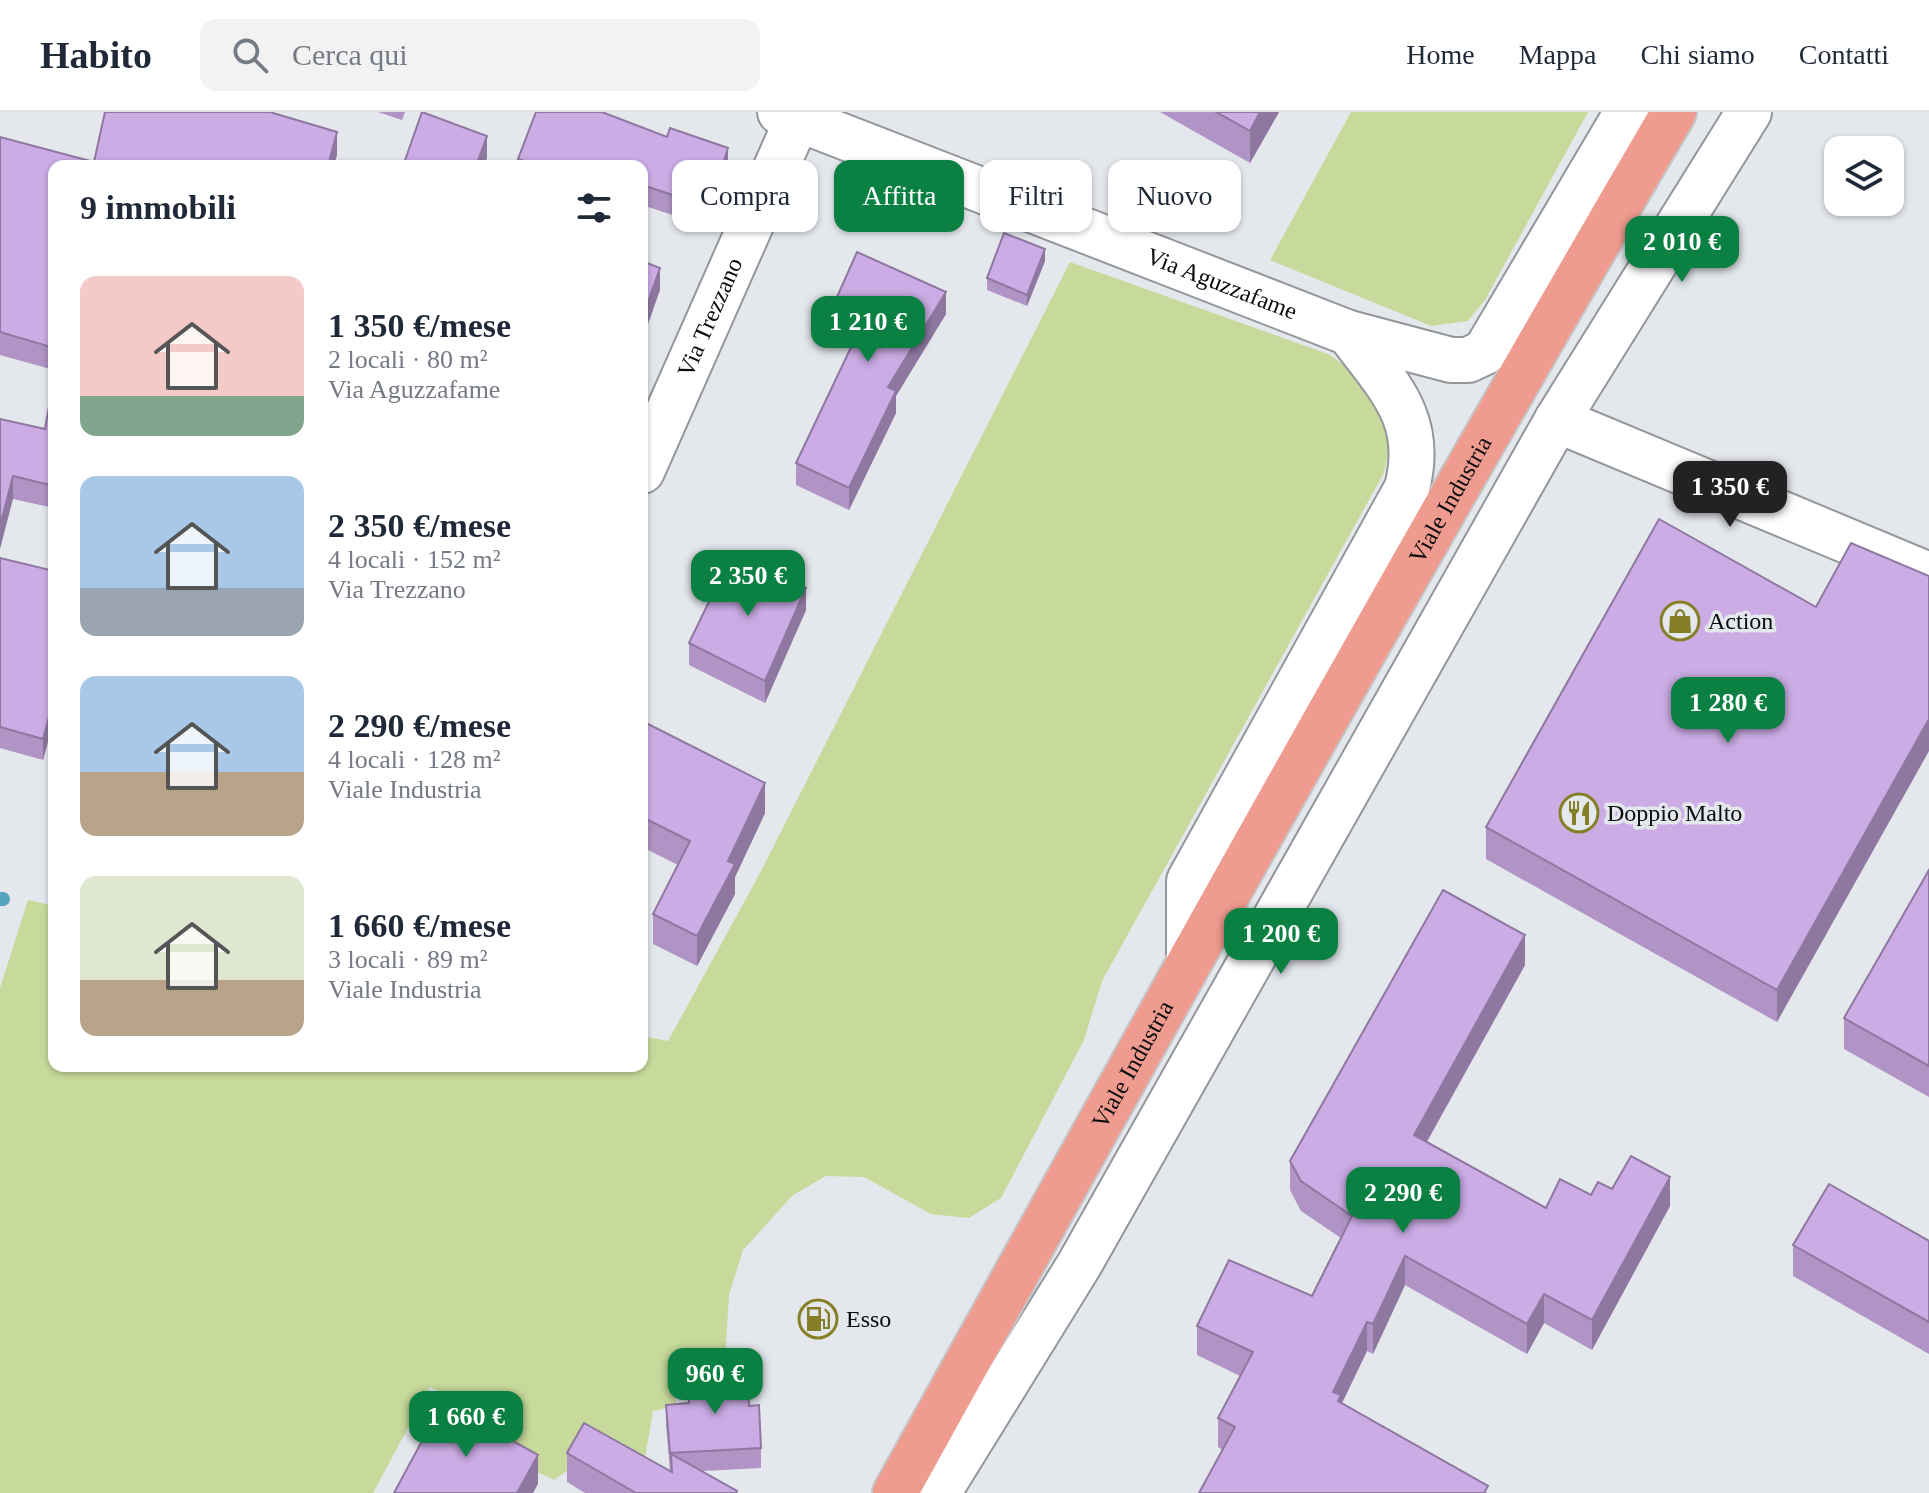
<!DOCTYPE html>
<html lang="it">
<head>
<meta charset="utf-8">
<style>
	:root { --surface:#fff; --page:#f2f2f3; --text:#1f2937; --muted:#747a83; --line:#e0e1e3; --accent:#0b8043 }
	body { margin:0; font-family:"Times New Roman",serif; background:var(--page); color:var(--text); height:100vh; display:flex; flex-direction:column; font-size:30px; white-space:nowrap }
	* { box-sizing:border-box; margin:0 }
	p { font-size:26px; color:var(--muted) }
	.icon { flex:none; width:44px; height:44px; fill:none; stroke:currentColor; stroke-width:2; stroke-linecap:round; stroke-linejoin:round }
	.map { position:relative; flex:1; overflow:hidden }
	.panel { position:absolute; left:48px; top:48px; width:600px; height:912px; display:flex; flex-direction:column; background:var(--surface); border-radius:16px; box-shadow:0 2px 6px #0004 }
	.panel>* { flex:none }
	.hud { position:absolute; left:672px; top:48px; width:760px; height:72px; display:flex; gap:16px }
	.controls { position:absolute; left:1824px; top:24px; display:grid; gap:16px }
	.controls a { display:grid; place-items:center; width:80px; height:80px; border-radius:16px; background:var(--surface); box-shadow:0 2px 6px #0004; font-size:40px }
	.price { position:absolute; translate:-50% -68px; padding:0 18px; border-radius:16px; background:var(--accent); color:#fff; font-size:26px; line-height:52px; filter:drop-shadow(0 2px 4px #0008) }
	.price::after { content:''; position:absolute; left:50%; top:48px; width:24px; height:18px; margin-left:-12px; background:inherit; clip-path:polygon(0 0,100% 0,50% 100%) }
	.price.on { background:#222; color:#fff }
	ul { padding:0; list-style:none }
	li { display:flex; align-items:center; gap:24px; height:200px; padding:0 32px }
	li span { display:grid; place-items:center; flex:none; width:224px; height:160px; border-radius:16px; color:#555 }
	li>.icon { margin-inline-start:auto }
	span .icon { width:96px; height:96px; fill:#fffc; stroke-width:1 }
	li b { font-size:34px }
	h2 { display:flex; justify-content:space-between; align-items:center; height:96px; padding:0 32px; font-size:34px }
	.tag { padding:0 28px; border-radius:16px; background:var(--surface); box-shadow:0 2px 6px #0004; font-size:28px; line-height:72px }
	.tag.on { background:var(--accent); color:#fff }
	header { display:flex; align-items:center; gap:48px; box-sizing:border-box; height:112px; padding:0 40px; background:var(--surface); border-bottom:2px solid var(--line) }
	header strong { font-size:38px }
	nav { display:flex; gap:44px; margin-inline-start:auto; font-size:28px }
	.search { width:560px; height:72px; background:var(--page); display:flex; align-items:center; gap:20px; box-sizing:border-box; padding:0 28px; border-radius:16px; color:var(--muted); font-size:30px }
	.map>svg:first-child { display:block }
	.green { fill:#c7da9b }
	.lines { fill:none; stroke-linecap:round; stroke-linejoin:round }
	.stream { stroke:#57a4c0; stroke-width:14 }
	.minor-casing { stroke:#93969b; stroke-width:48 }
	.primary-casing { stroke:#c4c5c5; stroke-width:48 }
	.minor { stroke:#fff; stroke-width:44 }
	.primary { stroke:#f09b8f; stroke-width:44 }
	.wall { fill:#af94c5 }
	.shaded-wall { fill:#8e78a0 }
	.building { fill:#cbace5; stroke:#8e78a0; stroke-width:2 }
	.labels { text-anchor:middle; stroke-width:7; stroke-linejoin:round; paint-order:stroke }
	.street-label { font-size:24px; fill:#0b0c0d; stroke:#e4e7ec }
	.poi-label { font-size:24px; fill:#0b0c0d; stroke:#e4e7ec; text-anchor:start }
</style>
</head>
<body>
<header>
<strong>Habito</strong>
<div class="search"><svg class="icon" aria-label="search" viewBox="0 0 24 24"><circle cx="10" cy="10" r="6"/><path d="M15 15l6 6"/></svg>Cerca qui</div>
<nav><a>Home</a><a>Mappa</a><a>Chi siamo</a><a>Contatti</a></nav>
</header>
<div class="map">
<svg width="1929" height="1381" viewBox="0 0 1929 1381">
	<rect width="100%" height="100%" fill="#e4e7ec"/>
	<g class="green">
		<path d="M 1351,0 L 1588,0 L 1485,188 L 1468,209 L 1431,214 L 1270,148 Z"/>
		<path d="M 1070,150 L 1328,242 C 1354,259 1387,289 1390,323 C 1391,334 1386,350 1384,361 L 1102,869 L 1084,928 L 1001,1086 L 969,1106 L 931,1102 L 864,1065 L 826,1064 L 793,1083 L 743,1138 L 729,1183 L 724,1262 L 674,1270 L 676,1294 L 653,1299 L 645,1346 L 598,1337 L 554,1368 L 481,1333 L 492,1306 L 430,1275 L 373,1381 L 0,1381 L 0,876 L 28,788 L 54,794 L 54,954 L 642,954 L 642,924 L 668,929 L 759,763 Z"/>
	</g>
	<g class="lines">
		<path class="stream" d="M 0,787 L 3,787"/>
		<defs>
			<g id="minor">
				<path id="s1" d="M 780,0 L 1349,221 L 1451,248 L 1468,248 L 1485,240 L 1627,0"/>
				<path d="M 1557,308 L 1929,463"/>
				<path id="s2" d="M 642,359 L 798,6"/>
				<path d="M 1189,849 L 1189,769 L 1407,376 C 1425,306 1388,274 1349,221"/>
				<path d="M 938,1381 L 1079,1153 L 1557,308 L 1749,0"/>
			</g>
			<g id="primary">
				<path id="s3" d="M 895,1381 C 1151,918 1407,456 1674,0"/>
			</g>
		</defs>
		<use href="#minor" class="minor-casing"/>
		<use href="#primary" class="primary-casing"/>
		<use href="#minor" class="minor"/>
		<use href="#primary" class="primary"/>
	</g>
	<g class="wall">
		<path d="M 378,0 L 405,0 L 402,8 Z"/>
		<path d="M 1160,0 L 1279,0 L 1250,51 Z"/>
		<path d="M 279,3 L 337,43 L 54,54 L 54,258 L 0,243 L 0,25 L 94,50 Z"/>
		<path d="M 518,47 L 728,56 L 712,107 L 691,100 L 688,108 L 642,93 L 642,54 L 518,54 Z"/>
		<path d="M 1045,149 L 1027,194 L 987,178 L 987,166 Z"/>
		<path d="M 833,194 L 946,202 L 896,284 L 896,301 L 849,398 L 796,373 L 796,351 L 856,226 L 833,216 Z"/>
		<path d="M 54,266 L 54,396 L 13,387 L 0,307 L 45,317 Z"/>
		<path d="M 0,446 L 54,459 L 54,619 L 51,618 L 43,648 L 0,636 Z"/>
		<path d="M 758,462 L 806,498 L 765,591 L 689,553 L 689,531 Z"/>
		<path d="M 1816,495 L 1777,910 L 1486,747 L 1486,715 Z"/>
		<path d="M 642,609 L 765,701 L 735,765 L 735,782 L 697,854 L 653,832 L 653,802 L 678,753 L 642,735 Z"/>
		<path d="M 1929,758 L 1929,985 L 1844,937 L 1844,906 Z"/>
		<path d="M 1525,853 L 1427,1030 L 1546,1096 L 1612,1077 L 1670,1094 L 1592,1238 L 1544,1211 L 1527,1242 L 1405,1173 L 1373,1242 L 1367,1239 L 1342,1291 L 1488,1381 L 1223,1338 L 1218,1335 L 1218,1306 L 1240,1264 L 1197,1243 L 1197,1214 L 1312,1184 L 1341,1126 L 1301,1099 L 1290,1078 L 1290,1049 Z"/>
		<path d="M 1929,1129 L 1929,1242 L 1793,1164 L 1793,1133 Z"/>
		<path d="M 687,1263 L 749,1294 L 761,1336 L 761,1356 L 702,1359 L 737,1381 L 585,1381 L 567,1370 L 567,1341 L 670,1359 L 666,1312 L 666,1293 L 688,1291 Z"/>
	</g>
	<g class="shaded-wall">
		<path d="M 1260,0 L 1279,0 L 1250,51 L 1250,19 Z"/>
		<path d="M 337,20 L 337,43 L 334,54 L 328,54 Z"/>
		<path d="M 487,24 L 487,46 L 484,54 L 476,54 Z"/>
		<path d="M 728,36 L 728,56 L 712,107 L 712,87 Z"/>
		<path d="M 691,80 L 691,100 L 688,108 L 688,88 Z"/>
		<path d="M 1045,137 L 1045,149 L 1027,194 L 1027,183 Z"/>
		<path d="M 660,156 L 660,178 L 642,229 L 642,207 Z"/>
		<path d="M 946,180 L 946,202 L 896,284 L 896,301 L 849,398 L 849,376 L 888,275 Z"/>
		<path d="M 13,364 L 13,387 L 0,437 L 0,414 Z"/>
		<path d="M 806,476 L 806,498 L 765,591 L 765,569 Z"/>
		<path d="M 51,598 L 51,618 L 43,648 L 43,627 Z"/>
		<path d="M 1929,607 L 1929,639 L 1777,910 L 1777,878 Z"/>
		<path d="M 765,671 L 765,701 L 735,765 L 735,782 L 697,854 L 697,824 L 728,749 Z"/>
		<path d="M 1525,823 L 1525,853 L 1414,1052 L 1414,1023 Z"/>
		<path d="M 1670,1065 L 1670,1094 L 1592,1238 L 1592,1208 Z"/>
		<path d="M 1405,1144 L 1405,1173 L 1373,1242 L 1373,1212 Z"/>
		<path d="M 1544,1182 L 1544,1211 L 1527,1242 L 1527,1212 Z"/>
		<path d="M 1367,1210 L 1367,1239 L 1341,1293 L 1333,1280 Z"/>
		<path d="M 538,1343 L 538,1372 L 533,1381 L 517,1381 Z"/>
	</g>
	<g class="building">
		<path d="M 105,0 L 274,0 L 273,1 L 337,20 L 328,54 L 54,54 L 54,236 L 0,220 L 0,25 L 94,50 Z"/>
		<path d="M 422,0 L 487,24 L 476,54 L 403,54 Z"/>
		<path d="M 536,0 L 602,0 L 667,25 L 670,16 L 728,36 L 712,87 L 691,80 L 688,88 L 642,73 L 642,54 L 538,54 L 518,47 Z"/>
		<path d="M 1216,0 L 1260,0 L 1250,19 Z"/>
		<path d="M 1004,121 L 1045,137 L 1027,183 L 987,166 Z"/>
		<path d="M 857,140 L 946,180 L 888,275 L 896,279 L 849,376 L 796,351 L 864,208 L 833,194 Z"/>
		<path d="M 642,149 L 660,156 L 642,207 Z"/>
		<path d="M 54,266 L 54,374 L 13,364 L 0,414 L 0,307 L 45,317 Z"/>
		<path d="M 1659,407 L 1816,495 L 1851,431 L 1929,464 L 1929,607 L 1777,878 L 1486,715 Z"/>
		<path d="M 0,446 L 54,459 L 54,598 L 51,598 L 43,627 L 0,615 Z"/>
		<path d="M 729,448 L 758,462 L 762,454 L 806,476 L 765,569 L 689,531 Z"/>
		<path d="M 642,609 L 765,671 L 728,749 L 735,752 L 697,824 L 653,802 L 690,729 L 642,705 Z"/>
		<path d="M 1929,758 L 1929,954 L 1844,906 Z"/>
		<path d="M 1443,778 L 1525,823 L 1414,1023 L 1546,1096 L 1560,1067 L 1591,1083 L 1598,1070 L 1612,1077 L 1631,1044 L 1670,1065 L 1592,1208 L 1544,1182 L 1527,1212 L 1405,1144 L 1373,1212 L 1367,1210 L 1333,1280 L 1341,1283 L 1338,1289 L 1488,1374 L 1484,1381 L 1199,1381 L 1235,1315 L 1218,1306 L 1253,1240 L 1197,1214 L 1229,1148 L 1312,1184 L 1352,1104 L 1301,1069 L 1290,1049 Z"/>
		<path d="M 1829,1072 L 1929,1129 L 1929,1210 L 1793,1133 Z"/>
		<path d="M 748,1260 L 749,1294 L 759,1293 L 761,1336 L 670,1341 L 666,1293 L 689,1291 L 687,1263 Z"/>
		<path d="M 443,1290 L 538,1343 L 517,1381 L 394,1381 Z"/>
		<path d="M 584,1311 L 672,1360 L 671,1342 L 737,1379 L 736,1381 L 636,1381 L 567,1341 Z"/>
	</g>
	<defs>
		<symbol id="shop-ring" viewBox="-11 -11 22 22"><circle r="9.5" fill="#e4e7ec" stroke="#858028" stroke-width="1.5"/><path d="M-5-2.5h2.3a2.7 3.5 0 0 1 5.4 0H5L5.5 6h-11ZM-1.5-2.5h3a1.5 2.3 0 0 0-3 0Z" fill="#858028"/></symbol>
		<symbol id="restaurant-ring" viewBox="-11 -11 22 22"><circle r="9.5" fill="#e4e7ec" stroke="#858028" stroke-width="1.5"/><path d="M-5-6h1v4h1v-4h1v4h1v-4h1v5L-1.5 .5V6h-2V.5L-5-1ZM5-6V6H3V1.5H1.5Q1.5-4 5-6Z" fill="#858028"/></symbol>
		<symbol id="fuel-ring" viewBox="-11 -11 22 22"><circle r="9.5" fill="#e4e7ec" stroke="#858028" stroke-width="1.5"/><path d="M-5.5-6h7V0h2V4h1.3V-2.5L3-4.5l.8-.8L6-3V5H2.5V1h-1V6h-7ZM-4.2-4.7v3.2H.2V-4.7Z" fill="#858028"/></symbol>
	</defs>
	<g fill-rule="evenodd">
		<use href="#shop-ring" x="1658" y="487" width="44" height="44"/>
		<use href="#restaurant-ring" x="1557" y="679" width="44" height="44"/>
		<use href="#fuel-ring" x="796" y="1185" width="44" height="44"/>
	</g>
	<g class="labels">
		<g class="street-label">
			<text dy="8" stroke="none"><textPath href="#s1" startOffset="474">Via Aguzzafame</textPath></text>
			<text dy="8" stroke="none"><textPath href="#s2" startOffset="168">Via Trezzano</textPath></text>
			<text dy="8" stroke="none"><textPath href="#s3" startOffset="1138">Viale Industria</textPath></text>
			<text dy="8" stroke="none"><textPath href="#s3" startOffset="490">Viale Industria</textPath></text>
		</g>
		<g class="poi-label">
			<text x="1708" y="517">Action</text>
			<text x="1607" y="709">Doppio Malto</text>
			<text x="846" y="1215">Esso</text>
		</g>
	</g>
</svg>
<div class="controls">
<a><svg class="icon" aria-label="layers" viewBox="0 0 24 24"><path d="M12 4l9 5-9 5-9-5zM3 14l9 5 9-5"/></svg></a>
</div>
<b class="price" style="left:1682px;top:172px">2 010 €</b>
<b class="price" style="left:868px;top:252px">1 210 €</b>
<b class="price on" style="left:1730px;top:417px">1 350 €</b>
<b class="price" style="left:748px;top:506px">2 350 €</b>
<b class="price" style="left:1728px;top:633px">1 280 €</b>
<b class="price" style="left:1281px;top:864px">1 200 €</b>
<b class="price" style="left:1403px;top:1123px">2 290 €</b>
<b class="price" style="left:715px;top:1304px">960 €</b>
<b class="price" style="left:466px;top:1347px">1 660 €</b>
<div class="hud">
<a class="tag">Compra</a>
<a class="tag on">Affitta</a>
<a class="tag">Filtri</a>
<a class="tag">Nuovo</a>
</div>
<section class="panel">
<h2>9 immobili<svg class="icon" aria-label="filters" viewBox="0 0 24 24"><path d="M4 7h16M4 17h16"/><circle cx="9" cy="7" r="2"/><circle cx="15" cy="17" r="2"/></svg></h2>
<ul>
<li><span style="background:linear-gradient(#f6c9c9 75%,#7fa58c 0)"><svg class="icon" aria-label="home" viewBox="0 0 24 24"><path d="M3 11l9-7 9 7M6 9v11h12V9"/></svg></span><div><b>1 350 €/mese</b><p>2 locali · 80 m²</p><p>Via Aguzzafame</p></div></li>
<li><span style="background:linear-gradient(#a9c7e8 70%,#9aa5b1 0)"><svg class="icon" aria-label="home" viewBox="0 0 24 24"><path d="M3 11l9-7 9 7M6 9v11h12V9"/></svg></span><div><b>2 350 €/mese</b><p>4 locali · 152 m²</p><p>Via Trezzano</p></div></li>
<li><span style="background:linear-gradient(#a9c7e8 60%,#b9a48a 0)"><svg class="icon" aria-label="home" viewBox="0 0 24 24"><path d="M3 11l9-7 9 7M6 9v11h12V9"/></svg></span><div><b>2 290 €/mese</b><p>4 locali · 128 m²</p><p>Viale Industria</p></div></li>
<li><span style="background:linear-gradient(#dfe7d0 65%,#b9a48a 0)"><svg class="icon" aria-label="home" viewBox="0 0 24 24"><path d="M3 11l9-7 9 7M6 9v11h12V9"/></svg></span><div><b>1 660 €/mese</b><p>3 locali · 89 m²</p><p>Viale Industria</p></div></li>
</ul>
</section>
</div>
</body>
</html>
